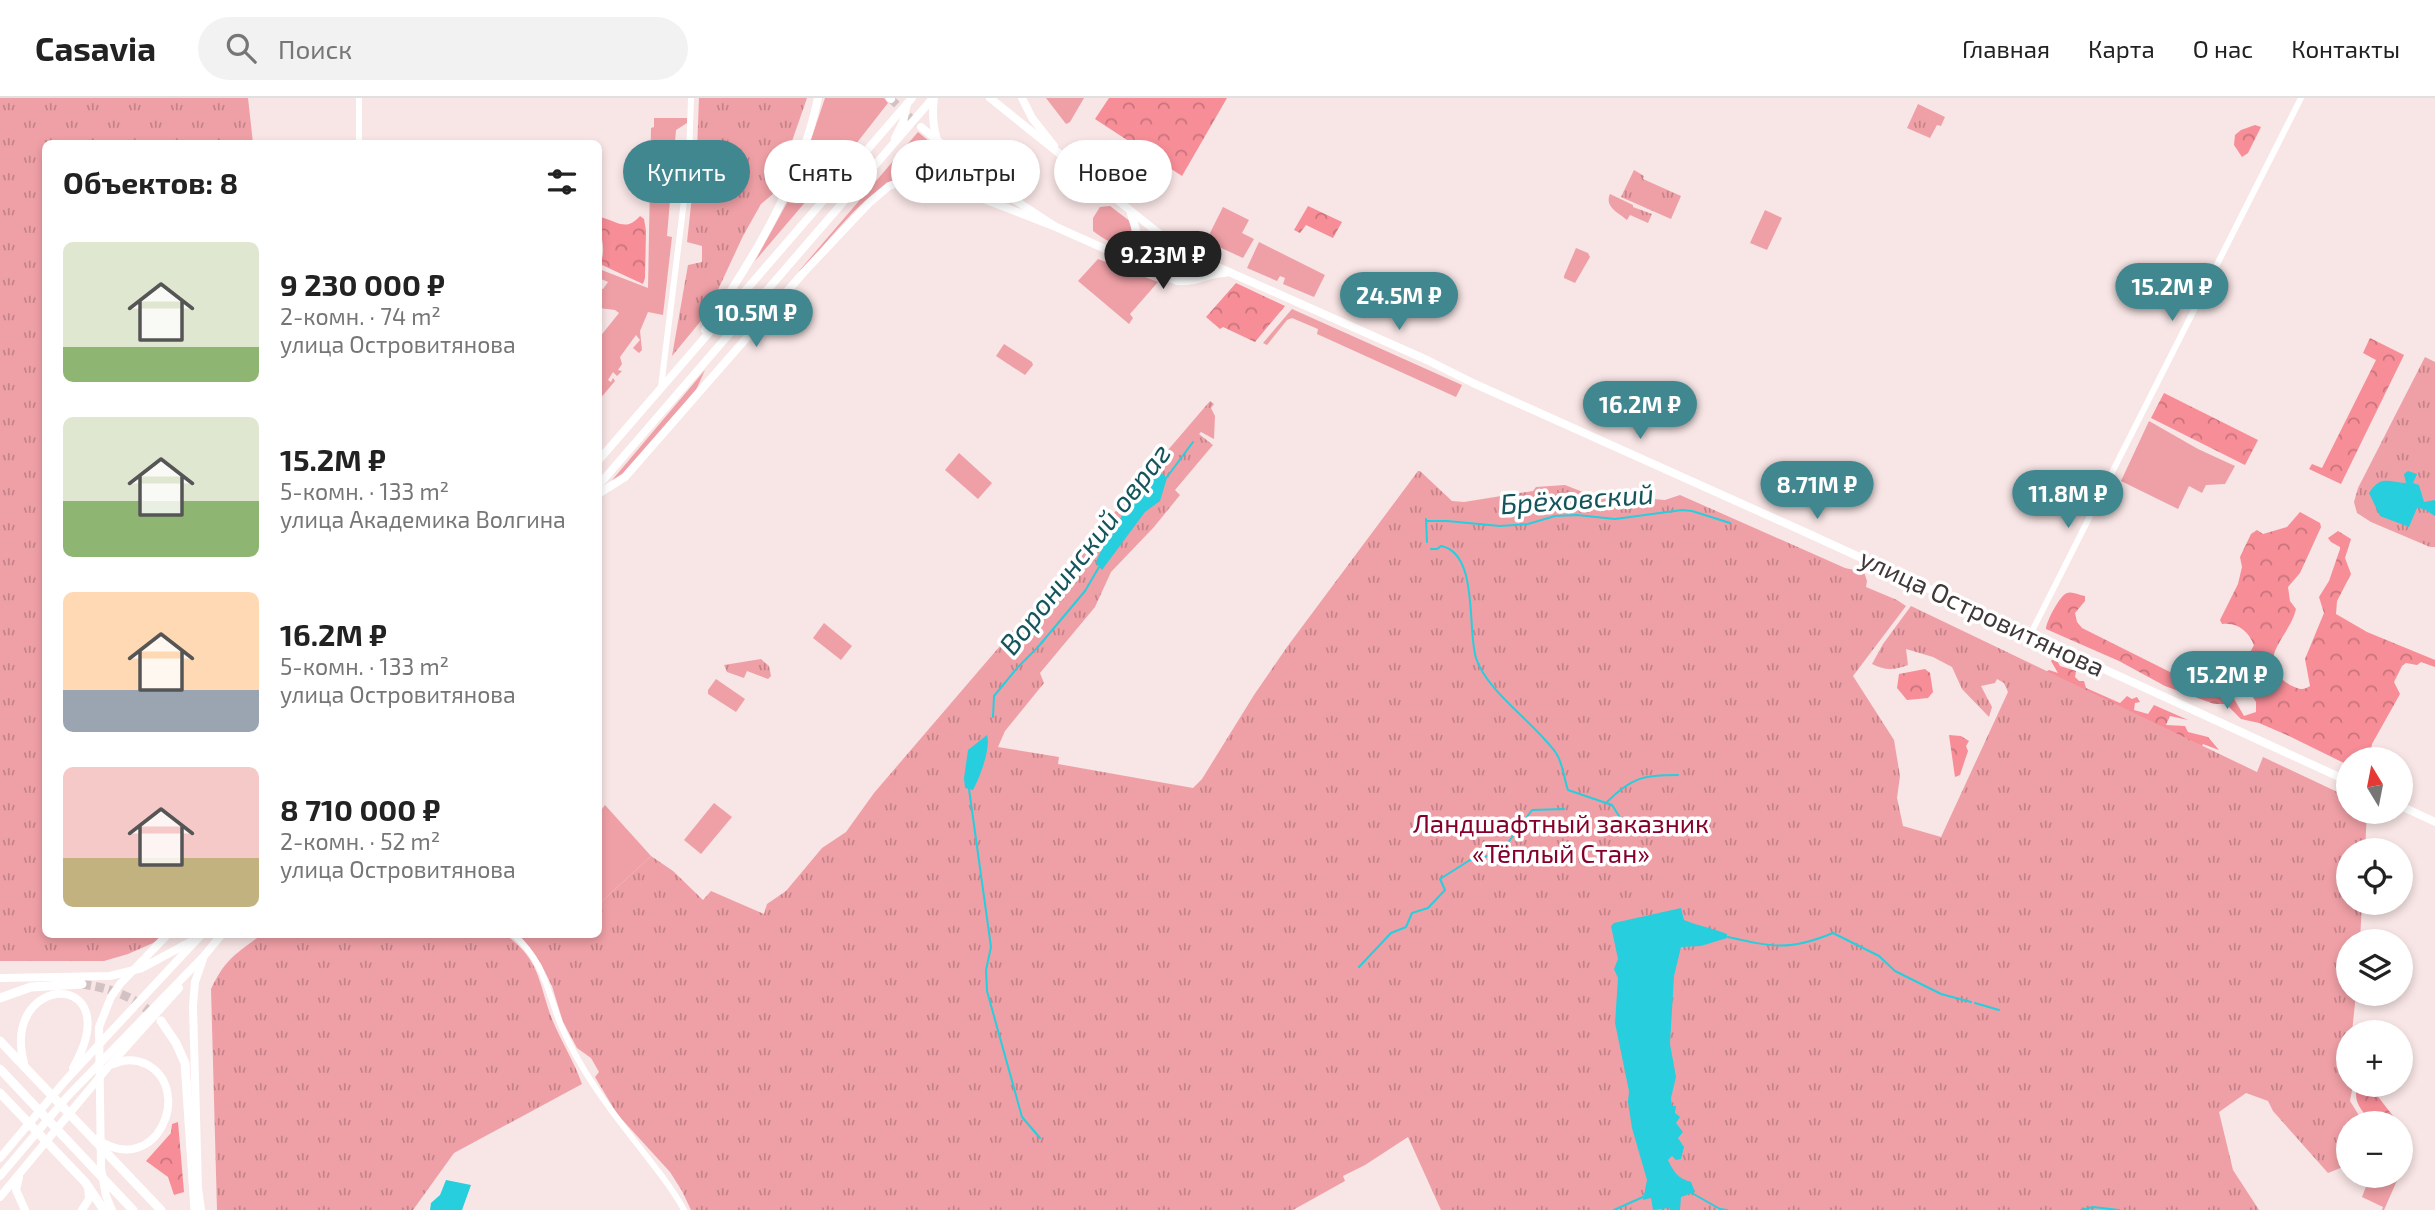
<!DOCTYPE html>
<html lang="ru">
<head>
<meta charset="utf-8">
<style>
	:root { --surface:#fff; --page:#f2f2f2; --text:#222; --muted:#767676; --line:#e0e0e0; --accent:#40878f }
	body { margin:0; font-family:"Exo 2",sans-serif; background:var(--page); color:var(--text); height:100vh; display:flex; flex-direction:column; font-size:26px; white-space:nowrap }
	* { box-sizing:border-box; margin:0 }
	p { font-size:23px; color:var(--muted) }
	.icon { flex:none; width:38px; height:38px; fill:none; stroke:currentColor; stroke-width:2; stroke-linecap:round; stroke-linejoin:round }
	.map { position:relative; flex:1; overflow:hidden }
	.drawer { position:absolute; left:42px; top:42px; width:560px; height:798px; display:flex; flex-direction:column; background:var(--surface); border-radius:10px; box-shadow:0 4px 10px #0003 }
	.drawer>* { flex:none }
	.banner { position:absolute; left:623px; top:42px; width:665px; height:63px; display:flex; gap:14px }
	.needle { width:46px; rotate:350deg }
	.fabs { position:absolute; left:2336px; top:649px; display:grid; gap:14px }
	.fabs a { display:grid; place-items:center; width:77px; height:77px; border-radius:50%; background:var(--surface); box-shadow:0 4px 10px #0003; font-size:35px }
	.price { position:absolute; translate:-50% -60px; padding:0 16px; border-radius:24px; background:var(--accent); color:#fff; font-size:23px; line-height:46px; filter:drop-shadow(0 2px 4px #0008) }
	.price::after { content:''; position:absolute; left:50%; top:42px; width:21px; height:16px; margin-left:-10px; background:inherit; clip-path:polygon(0 0,100% 0,50% 100%) }
	.price.selected { background:#222; color:#fff }
	ul { padding:0; list-style:none }
	li { display:flex; align-items:center; gap:21px; height:175px; padding:0 21px }
	li span { display:grid; place-items:center; flex:none; width:196px; height:140px; border-radius:10px; color:#555 }
	li>.icon { margin-inline-start:auto }
	span .icon { width:84px; height:84px; fill:#fffc; stroke-width:1 }
	li b { font-size:30px }
	h2 { display:flex; justify-content:space-between; align-items:center; height:84px; padding:0 21px; font-size:30px }
	.chip { padding:0 24px; border-radius:32px; background:var(--surface); box-shadow:0 4px 10px #0003; font-size:24px; line-height:63px }
	.chip.selected { background:var(--accent); color:#fff }
	header { display:flex; align-items:center; gap:42px; box-sizing:border-box; height:98px; padding:0 35px; background:var(--surface); border-bottom:2px solid var(--line) }
	header strong { font-size:33px }
	nav { display:flex; gap:38px; margin-inline-start:auto; font-size:24px }
	.search { width:490px; height:63px; background:var(--page); display:flex; align-items:center; gap:18px; box-sizing:border-box; padding:0 24px; border-radius:38px; color:var(--muted); font-size:26px }
	.map>svg:first-child { display:block }
	.green { fill:#efa0a6 }
	.forest { fill:url(#forest-crowns) }
	.park { fill:url(#park-tufts) }
	.water { fill:#26cede }
	.lines { fill:none; stroke-linecap:round; stroke-linejoin:round }
	.stream { stroke:#26cede; stroke-width:2 }
	.major-tunnel { stroke:#d3c2c3; stroke-width:8; stroke-dasharray:8 4; stroke-linecap:butt }
	.highway-tunnel { stroke:#d3c2c3; stroke-width:9; stroke-dasharray:9 4.5; stroke-linecap:butt }
	.minor { stroke:#fff; stroke-width:6 }
	.major { stroke:#fff; stroke-width:8 }
	.highway { stroke:#fff; stroke-width:9 }
	.labels { text-anchor:middle; stroke-width:7; stroke-linejoin:round; paint-order:stroke }
	.street-label { font-size:26px; fill:#403839; stroke:#fff }
	.park-label { font-size:26px; fill:#86012a; stroke:#fff }
	.water-label { font-size:28px; font-style:italic; fill:#14555c; stroke:#fff }
</style>
</head>
<body>
<header>
<strong>Casavia</strong>
<div class="search"><svg class="icon" aria-label="search" viewBox="0 0 24 24"><circle cx="10" cy="10" r="6"/><path d="M15 15l6 6"/></svg>Поиск</div>
<nav><a>Главная</a><a>Карта</a><a>О нас</a><a>Контакты</a></nav>
</header>
<div class="map">
<svg width="2435" height="1112" viewBox="0 0 2435 1112">
	<defs>
		<pattern id="forest-crowns" width="20" height="18" patternUnits="userSpaceOnUse" patternTransform="scale(1.75)"><rect width="20" height="18" fill="#f68d97"/><path d="M2 6a3 3 0 1 1 6 0M12 15a3 3 0 1 1 6 0" fill="none" stroke="#c9747c"/></pattern>
		<pattern id="park-tufts" width="24" height="20" patternUnits="userSpaceOnUse" patternTransform="scale(1.75)"><rect width="24" height="20" fill="#efa0a6"/><path d="M3 7l-1-3M5 7V3M7 7l1-3M15 17l-1-3M17 17v-4M19 17l1-3" fill="none" stroke="#c38388"/></pattern>
	</defs>
	<rect width="100%" height="100%" fill="#f8e5e5"/>
	<g class="green">
		<path d="M 825,0 L 884,0 L 888,5 L 816,97 L 813,95 L 755,163 L 794,92 Z"/>
		<path d="M 1046,0 L 1084,0 L 1070,24 L 1066,26 Z"/>
		<path d="M 654,20 L 687,20 L 687,25 L 676,32 L 667,138 L 672,139 L 663,217 L 648,214 L 640,233 L 642,252 L 639,255 L 633,250 L 640,242 L 636,237 L 620,259 L 622,266 L 618,272 L 622,273 L 617,278 L 613,274 L 608,282 L 611,284 L 613,280 L 615,283 L 599,302 L 599,240 L 619,215 L 615,212 L 599,210 L 599,191 L 603,191 L 608,184 L 599,180 L 599,171 L 648,190 L 651,30 L 654,29 Z"/>
		<path d="M 918,34 L 936,49 L 940,61 L 958,86 C 943,81 926,74 909,77 C 873,82 825,147 800,175 L 799,173 Z"/>
		<path d="M 1110,108 L 1131,124 L 1132,136 C 1117,152 1109,144 1093,133 L 1093,120 L 1100,109 Z"/>
		<path d="M 1223,109 L 1249,122 L 1242,135 L 1254,141 L 1243,160 L 1206,143 Z"/>
		<path d="M 1765,112 L 1782,120 L 1767,152 L 1750,145 Z"/>
		<path d="M 1157,140 L 1179,156 L 1201,167 L 1204,170 L 1203,175 C 1180,184 1164,173 1143,164 L 1138,153 L 1145,141 Z"/>
		<path d="M 1259,144 L 1325,177 L 1314,199 L 1283,186 L 1285,180 L 1280,178 L 1277,183 L 1247,170 Z"/>
		<path d="M 1576,150 L 1588,155 L 1590,159 L 1575,185 L 1564,180 L 1564,178 Z"/>
		<path d="M 1098,161 L 1158,184 L 1130,216 L 1133,220 L 1129,226 L 1078,183 Z"/>
		<path d="M 1292,211 L 1462,287 L 1456,299 L 1317,236 L 1318,231 L 1292,220 L 1287,222 L 1267,247 L 1263,245 Z"/>
		<path d="M 1004,246 L 1032,264 L 1033,267 L 1025,277 L 996,258 Z"/>
		<path d="M 705,272 L 696,292 L 626,376 L 608,387 Z"/>
		<path d="M 2149,323 L 2198,351 L 2235,368 L 2225,386 L 2206,387 L 2202,395 L 2189,388 L 2178,411 L 2121,383 Z"/>
		<path d="M 959,355 L 992,385 L 978,401 L 945,372 Z"/>
		<path d="M 824,525 L 852,548 L 841,562 L 813,540 Z"/>
		<path d="M 716,581 L 745,601 L 736,614 L 708,596 L 708,592 Z"/>
		<path d="M 714,705 L 732,719 L 701,756 L 684,742 Z"/>
		<path d="M 605,707 L 651,758 L 599,806 L 599,715 Z"/>
		<path d="M 2370,1078 L 2399,1078 L 2384,1112 L 2382,1112 L 2383,1109 L 2362,1099 Z"/>
	</g>
	<g class="forest">
		<path d="M 1109,0 L 1227,0 L 1182,78 L 1095,21 Z"/>
		<path d="M 2255,27 L 2261,29 L 2248,55 L 2242,59 L 2234,47 L 2235,37 L 2241,32 Z"/>
		<path d="M 1308,108 L 1342,124 L 1333,140 L 1306,127 L 1300,135 L 1294,132 Z"/>
		<path d="M 640,118 L 644,121 L 646,133 L 645,180 L 643,186 L 602,167 L 600,165 C 608,149 598,135 599,119 C 617,122 625,135 640,118 Z"/>
		<path d="M 1236,185 L 1285,208 L 1255,244 L 1223,229 L 1220,231 L 1206,219 Z"/>
		<path d="M 2370,240 L 2404,257 L 2341,386 L 2309,371 L 2312,366 L 2322,370 L 2376,262 L 2363,255 Z"/>
		<path d="M 2164,295 L 2258,342 L 2245,367 L 2151,320 Z"/>
		<path d="M 2300,414 L 2320,425 L 2321,429 L 2300,475 L 2288,489 L 2290,503 L 2296,511 C 2290,539 2251,563 2290,587 C 2298,591 2303,593 2310,588 L 2305,561 L 2324,515 L 2319,499 L 2329,483 L 2340,451 L 2340,449 L 2331,444 L 2328,440 L 2338,433 L 2351,441 L 2345,460 L 2351,476 L 2337,503 L 2336,516 L 2367,534 L 2435,562 L 2435,569 L 2421,564 L 2417,567 L 2406,565 L 2402,568 L 2394,584 L 2400,596 L 2372,646 L 2369,661 L 2348,662 L 2348,667 L 2289,638 L 2259,625 L 2241,621 L 2226,606 L 2214,606 L 2165,588 L 2119,563 L 2046,531 C 2046,524 2060,497 2067,495 C 2072,493 2079,497 2085,498 L 2085,503 L 2075,515 L 2077,524 L 2082,530 L 2206,592 L 2214,598 L 2226,596 L 2233,599 L 2244,618 L 2256,614 L 2256,604 L 2248,591 L 2252,582 L 2266,584 L 2267,577 L 2247,560 L 2254,547 C 2248,533 2238,524 2222,526 L 2220,522 L 2238,486 L 2242,469 L 2240,459 L 2251,436 L 2257,432 L 2263,436 L 2287,429 Z"/>
		<path d="M 2055,559 L 2060,568 L 2076,573 L 2075,579 L 2079,583 L 2084,583 L 2086,590 L 2120,605 L 2127,598 L 2132,601 L 2137,599 L 2140,604 L 2135,605 L 2134,612 L 2148,616 L 2154,607 L 2188,622 L 2170,618 L 2166,627 L 2185,628 L 2188,634 L 2208,639 L 2219,652 L 2203,646 L 2198,656 L 2044,575 L 2049,572 L 2058,575 L 2051,563 Z"/>
		<path d="M 1925,571 L 1930,575 L 1933,594 L 1928,600 L 1907,602 L 1897,590 L 1899,576 Z"/>
		<path d="M 1949,637 L 1961,638 L 1969,643 L 1966,648 L 1968,653 L 1960,677 L 1955,679 Z"/>
		<path d="M 2357,987 L 2369,987 L 2393,1018 L 2392,1022 L 2367,1019 C 2358,1008 2354,1002 2357,987 Z"/>
		<path d="M 178,1024 L 184,1094 L 174,1097 L 168,1079 L 146,1063 L 171,1035 L 172,1026 Z"/>
	</g>
	<g class="park">
		<path d="M 0,0 L 248,0 L 253,45 L 46,46 L 46,836 L 164,837 L 153,845 L 128,856 L 104,863 L 0,863 Z"/>
		<path d="M 699,0 L 807,0 L 774,95 L 761,106 L 743,138 L 716,196 L 714,207 L 672,258 L 688,167 L 702,164 L 702,148 L 687,144 L 697,52 Z"/>
		<path d="M 1918,6 L 1945,19 L 1941,28 L 1937,27 L 1930,40 L 1907,30 Z"/>
		<path d="M 1634,72 L 1644,78 L 1643,81 L 1681,98 L 1671,121 L 1621,99 Z"/>
		<path d="M 1610,96 L 1633,107 L 1633,109 L 1652,116 L 1648,125 L 1630,117 L 1627,122 C 1619,115 1604,109 1610,96 Z"/>
		<path d="M 2425,259 L 2435,264 L 2435,449 L 2430,449 L 2371,424 L 2357,415 L 2354,404 L 2358,390 Z"/>
		<path d="M 1210,303 L 1214,306 L 1211,310 L 1215,318 L 1214,341 L 1201,334 L 1199,336 L 1213,347 L 1175,392 L 1180,397 L 1154,429 L 1111,474 L 1095,509 L 1040,575 L 1044,585 L 1005,633 L 998,649 L 1059,659 L 1058,666 L 1193,690 L 1202,681 L 1254,597 L 1287,549 L 1418,373 L 1420,373 L 1452,403 L 1464,404 L 1533,393 L 1536,389 L 1565,387 L 1588,396 L 1665,402 L 1680,397 L 1845,470 L 1864,474 L 1867,483 L 1866,489 L 1897,502 L 1906,508 L 1853,578 L 1894,642 L 1900,678 L 1897,700 L 1903,728 L 1941,739 L 2008,594 L 2004,585 L 1997,581 L 1995,585 L 1981,588 L 1992,609 L 1989,619 L 1962,591 L 1952,569 L 1933,559 L 1906,551 L 1908,567 C 1894,572 1886,573 1872,566 L 1883,546 L 1911,508 L 2257,674 L 2263,659 L 2348,699 L 2348,714 L 2367,714 L 2365,752 L 2348,752 L 2348,805 L 2362,805 L 2360,843 L 2348,844 L 2348,896 L 2356,896 L 2352,934 L 2348,934 L 2348,987 L 2353,987 L 2350,1003 L 2360,1019 L 2358,1025 L 2343,1028 L 2348,1042 L 2343,1069 L 2328,1075 L 2273,1013 L 2268,1003 L 2246,995 L 2219,1014 L 2233,1072 L 2259,1112 L 1441,1112 L 1408,1039 L 1365,1067 L 1343,1078 L 1345,1083 L 1293,1112 L 691,1112 L 682,1093 L 670,1074 L 617,1016 L 595,979 L 599,974 L 591,960 L 577,950 L 563,924 L 552,888 L 541,866 L 519,837 L 598,836 L 599,806 L 651,758 L 673,773 L 703,802 L 711,793 L 764,816 L 767,806 L 786,793 L 822,750 L 846,734 L 874,695 Z"/>
		<path d="M 761,561 L 769,568 L 771,578 L 768,581 L 747,573 L 744,580 L 727,574 L 724,567 Z"/>
		<path d="M 261,837 L 506,837 C 541,863 538,884 552,921 C 561,943 574,963 582,986 L 454,1055 L 413,1112 L 217,1112 L 211,891 C 226,860 235,857 261,837 Z"/>
	</g>
	<g class="water">
		<path d="M 1158,372 L 1167,380 L 1160,403 L 1145,414 L 1102,472 L 1096,465 C 1100,449 1145,380 1158,372 Z"/>
		<path d="M 2408,373 L 2417,376 L 2413,385 L 2419,387 L 2424,404 L 2435,402 L 2435,418 L 2424,411 L 2417,410 L 2409,429 L 2380,418 L 2369,395 C 2381,377 2387,384 2406,385 L 2404,376 Z"/>
		<path d="M 987,637 C 991,650 980,679 973,692 L 965,690 L 964,680 L 968,652 Z"/>
		<path d="M 1681,810 L 1684,822 C 1698,828 1713,830 1727,836 L 1727,840 L 1701,848 L 1681,849 L 1674,878 L 1670,946 L 1676,979 L 1671,1000 L 1672,1008 L 1676,1008 L 1675,1015 L 1680,1019 L 1676,1025 L 1683,1034 L 1678,1040 L 1684,1049 L 1681,1061 L 1676,1062 L 1672,1058 L 1668,1062 C 1674,1075 1678,1080 1691,1084 L 1695,1094 L 1681,1099 L 1680,1112 L 1670,1112 L 1669,1110 L 1653,1112 L 1651,1100 L 1643,1102 L 1647,1082 L 1632,1030 L 1628,1004 L 1629,993 L 1615,925 L 1618,880 L 1614,871 L 1618,861 L 1611,828 L 1614,825 Z"/>
		<path d="M 446,1082 L 471,1087 L 462,1112 L 430,1112 L 431,1105 L 440,1097 Z"/>
	</g>
	<g class="lines">
		<g class="stream">
			<path d="M 1167,379 L 1193,344"/>
			<path d="M 1426,421 L 1427,444"/>
			<path d="M 1427,423 L 1447,423 L 1500,428 L 1528,426 L 1555,418 L 1577,417 L 1615,421 L 1682,412 L 1692,413 L 1730,425"/>
			<path d="M 1431,451 L 1437,451 L 1441,448 C 1479,455 1467,532 1476,560 C 1487,594 1535,625 1556,655 C 1563,665 1564,681 1568,692 L 1612,707 L 1626,729"/>
			<path d="M 993,619 L 994,598 L 1018,569 L 1038,549 L 1085,493 L 1099,469"/>
			<path d="M 969,691 L 991,849 L 986,872 L 987,893 L 1022,1019 L 1040,1040"/>
			<path d="M 1607,704 C 1632,679 1644,677 1678,677"/>
			<path d="M 1728,839 C 1772,849 1790,853 1833,835 L 1879,858 L 1895,873 L 1941,896 L 1971,904"/>
			<path d="M 1359,869 L 1391,835 L 1406,829 L 1412,815 L 1428,810 L 1445,792 L 1440,781 L 1470,762 L 1480,762 L 1507,746 L 1532,712 L 1564,711"/>
			<path d="M 1975,905 L 1999,912"/>
			<path d="M 1690,1094 L 1720,1111 L 1727,1112"/>
			<path d="M 1614,1112 L 1643,1099"/>
			<path d="M 2081,1112 L 2093,1109 L 2119,1112"/>
		</g>
		<path class="major-tunnel" d="M 891,1 L 917,26"/>
		<path class="highway-tunnel" d="M 82,886 C 110,890 133,898 154,917"/>
		<g class="minor">
			<path d="M 359,0 L 359,46"/>
			<path d="M 661,289 L 689,62 L 691,0"/>
			<path d="M 2030,537 L 2301,0"/>
			<path d="M 233,836 L 244,836"/>
			<path d="M 513,836 C 543,862 547,891 560,925 C 579,971 610,1012 641,1051 C 656,1071 672,1089 684,1112"/>
		</g>
		<g class="major">
			<path d="M 890,0 L 891,1"/>
			<path d="M 934,0 C 929,34 943,71 971,93"/>
			<path d="M 990,0 L 1166,141 L 1200,161 L 1427,262 L 1473,285 L 1807,435 L 2348,683"/>
			<path d="M 1022,0 L 1032,20 L 1054,48"/>
			<path d="M 921,29 L 992,87 L 1056,129 L 1177,183 C 1197,185 1207,175 1225,175"/>
			<path d="M 895,40 L 903,24 L 907,6"/>
			<path d="M 1109,149 L 1121,149 L 1132,142 L 1136,132 L 1131,116"/>
			<path d="M 1140,166 L 1136,153 L 1140,143 L 1150,137 L 1163,139"/>
			<path d="M 705,232 C 753,161 800,85 818,0"/>
			<path d="M 598,363 L 912,0"/>
			<path d="M 598,388 L 933,0"/>
			<path d="M 598,396 L 625,379 L 804,174 L 869,105 L 889,88 L 909,81 L 935,82 L 1056,129"/>
			<path d="M 2401,708 L 2435,724"/>
			<path d="M 0,880 L 110,878 L 142,870 L 190,844"/>
			<path d="M 24,965 C 0,874 130,870 73,970"/>
			<path d="M 97,1041 C 156,1082 195,991 146,966 C 135,961 124,961 114,966"/>
			<path d="M 0,1060 L 65,983 L 202,836"/>
			<path d="M 0,1078 L 67,999 L 204,858 L 222,836"/>
			<path d="M 19,1079 L 16,1092 L 25,1112"/>
			<path d="M 0,1099 L 108,969 L 179,890"/>
			<path d="M 82,1112 L 89,1101 L 88,1089"/>
			<path d="M 112,1112 L 106,1098 L 101,1070 L 99,929 L 111,899 L 120,886 L 168,836"/>
			<path d="M 201,1112 L 198,1090 L 193,908 L 195,884 L 203,861"/>
		</g>
		<g class="highway">
			<path d="M 0,900 L 31,889 L 82,886"/>
			<path d="M 161,923 L 176,945 L 185,965 L 195,1112"/>
			<path d="M 0,943 L 161,1112"/>
			<path d="M 0,971 L 133,1112"/>
			<path d="M 0,995 L 85,1084 L 104,1112"/>
		</g>
	</g>
	<g class="labels">
		<g class="street-label">
			<text transform="translate(1982 515) rotate(25)" y="9">улица Островитянова</text>
		</g>
		<g class="park-label">
			<text x="1561" y="735">Ландшафтный заказник<tspan x="1561" dy="30">«Тёплый Стан»</tspan></text>
		</g>
		<g class="water-label">
			<text transform="translate(1577 401) rotate(-4)" y="10">Брёховский</text>
			<text transform="translate(1085 451) rotate(-52)" y="10">Воронинский овраг</text>
		</g>
	</g>
</svg>
<div class="fabs">
<a><svg class="needle" viewBox="-14 -14 28 28"><path d="M0-13l5 13h-10z" fill="#e53935"/><path d="M0 13l5-13h-10z" fill="#767676"/></svg></a>
<a><svg class="icon" aria-label="locate" viewBox="0 0 24 24"><circle cx="12" cy="12" r="6"/><path d="M12 2v4M12 18v4M2 12h4M18 12h4"/></svg></a>
<a><svg class="icon" aria-label="layers" viewBox="0 0 24 24"><path d="M12 4l9 5-9 5-9-5zM3 14l9 5 9-5"/></svg></a>
<a>+</a>
<a>−</a>
</div>
<b class="price selected" style="left:1163px;top:193px">9.23M ₽</b>
<b class="price" style="left:2172px;top:225px">15.2M ₽</b>
<b class="price" style="left:1399px;top:234px">24.5M ₽</b>
<b class="price" style="left:756px;top:251px">10.5M ₽</b>
<b class="price" style="left:1640px;top:343px">16.2M ₽</b>
<b class="price" style="left:1817px;top:423px">8.71M ₽</b>
<b class="price" style="left:2068px;top:432px">11.8M ₽</b>
<b class="price" style="left:2227px;top:613px">15.2M ₽</b>
<div class="banner">
<a class="chip selected">Купить</a>
<a class="chip">Снять</a>
<a class="chip">Фильтры</a>
<a class="chip">Новое</a>
</div>
<section class="drawer">
<h2>Объектов: 8<svg class="icon" aria-label="filters" viewBox="0 0 24 24"><path d="M4 7h16M4 17h16"/><circle cx="9" cy="7" r="2"/><circle cx="15" cy="17" r="2"/></svg></h2>
<ul>
<li><span style="background:linear-gradient(#dfe7d0 75%,#8fb573 0)"><svg class="icon" aria-label="home" viewBox="0 0 24 24"><path d="M3 11l9-7 9 7M6 9v11h12V9"/></svg></span><div><b>9 230 000 ₽</b><p>2-комн. · 74 m²</p><p>улица Островитянова</p></div></li>
<li><span style="background:linear-gradient(#dfe7d0 60%,#8fb573 0)"><svg class="icon" aria-label="home" viewBox="0 0 24 24"><path d="M3 11l9-7 9 7M6 9v11h12V9"/></svg></span><div><b>15.2M ₽</b><p>5-комн. · 133 m²</p><p>улица Академика Волгина</p></div></li>
<li><span style="background:linear-gradient(#ffd9b3 70%,#9aa5b1 0)"><svg class="icon" aria-label="home" viewBox="0 0 24 24"><path d="M3 11l9-7 9 7M6 9v11h12V9"/></svg></span><div><b>16.2M ₽</b><p>5-комн. · 133 m²</p><p>улица Островитянова</p></div></li>
<li><span style="background:linear-gradient(#f6c9c9 65%,#c2b280 0)"><svg class="icon" aria-label="home" viewBox="0 0 24 24"><path d="M3 11l9-7 9 7M6 9v11h12V9"/></svg></span><div><b>8 710 000 ₽</b><p>2-комн. · 52 m²</p><p>улица Островитянова</p></div></li>
</ul>
</section>
</div>
</body>
</html>
